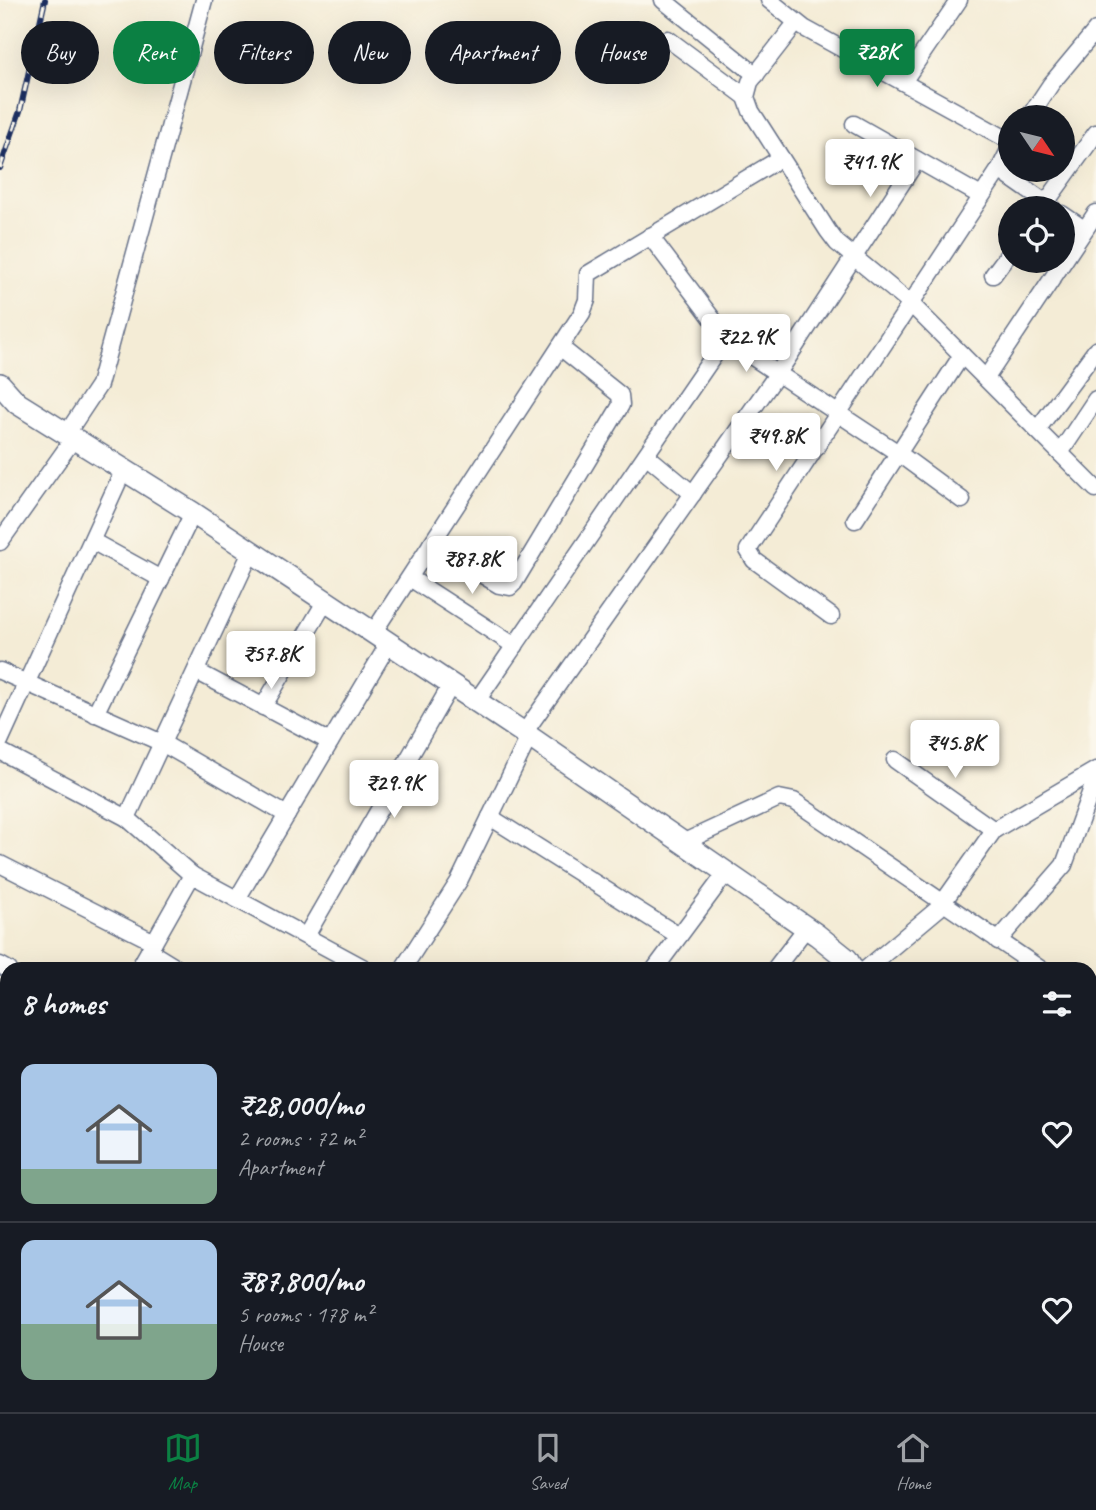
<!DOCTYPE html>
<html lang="en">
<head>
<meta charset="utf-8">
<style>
	:root { --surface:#171b24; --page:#20242c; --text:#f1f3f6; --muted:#9ea1a6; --line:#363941; --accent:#0b8043 }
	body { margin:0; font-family:Caveat,sans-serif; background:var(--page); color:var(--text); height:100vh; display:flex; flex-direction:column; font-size:26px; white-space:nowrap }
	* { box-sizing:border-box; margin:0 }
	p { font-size:23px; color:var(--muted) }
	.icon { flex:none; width:38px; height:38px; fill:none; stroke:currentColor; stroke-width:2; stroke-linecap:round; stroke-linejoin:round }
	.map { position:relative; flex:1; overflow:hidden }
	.details { position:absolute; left:0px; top:962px; width:1097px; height:450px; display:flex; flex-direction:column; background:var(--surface); border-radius:21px 21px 0 0; box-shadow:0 7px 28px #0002 }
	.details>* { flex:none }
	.hud { position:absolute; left:21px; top:21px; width:700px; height:63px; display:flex; gap:14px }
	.needle { width:46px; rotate:125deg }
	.buttons { position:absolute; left:998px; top:105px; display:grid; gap:14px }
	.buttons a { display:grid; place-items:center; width:77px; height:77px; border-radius:50%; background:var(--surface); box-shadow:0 7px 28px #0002; font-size:35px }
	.price { position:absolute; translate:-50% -60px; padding:0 16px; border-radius:7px; background:#fff; color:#222; font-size:23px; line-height:46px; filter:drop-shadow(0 2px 4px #0008) }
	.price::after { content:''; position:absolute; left:50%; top:42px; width:21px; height:16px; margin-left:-10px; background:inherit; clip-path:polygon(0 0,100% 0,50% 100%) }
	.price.active { background:var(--accent); color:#fff }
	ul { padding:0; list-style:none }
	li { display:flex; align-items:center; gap:21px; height:175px; padding:0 21px }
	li+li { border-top:2px solid var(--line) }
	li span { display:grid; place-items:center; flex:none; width:196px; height:140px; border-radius:14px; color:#555 }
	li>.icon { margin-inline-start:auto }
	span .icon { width:84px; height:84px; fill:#fffc; stroke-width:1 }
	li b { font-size:30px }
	h2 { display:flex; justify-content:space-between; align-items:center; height:84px; padding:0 21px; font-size:30px }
	.tag { padding:0 24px; border-radius:32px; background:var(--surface); box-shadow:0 7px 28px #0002; font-size:24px; line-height:63px }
	.tag.active { background:var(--accent); color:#fff }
	.tabs { display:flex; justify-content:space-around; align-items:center; height:98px; border-top:2px solid var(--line); background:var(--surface); font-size:19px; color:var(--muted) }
	.tabs a { display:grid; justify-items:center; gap:4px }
	.tabs .active { color:var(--accent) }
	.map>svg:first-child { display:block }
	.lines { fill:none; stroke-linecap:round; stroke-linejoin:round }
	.street-casing { stroke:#677188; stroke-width:19 }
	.secondary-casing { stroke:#677188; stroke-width:24 }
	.street { stroke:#fff; stroke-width:16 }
	.secondary { stroke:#fff; stroke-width:21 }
	.rail-casing { stroke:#1b2f5e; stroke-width:6 }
	.rail { stroke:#fbf7ec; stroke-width:3.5; stroke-dasharray:10; stroke-linecap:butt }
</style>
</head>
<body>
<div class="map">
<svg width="1096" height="1412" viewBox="0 0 1096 1412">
	<rect width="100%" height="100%" fill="#fbf7ec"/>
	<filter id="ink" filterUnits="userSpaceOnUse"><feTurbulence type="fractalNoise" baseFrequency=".0143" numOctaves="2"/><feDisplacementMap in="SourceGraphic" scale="14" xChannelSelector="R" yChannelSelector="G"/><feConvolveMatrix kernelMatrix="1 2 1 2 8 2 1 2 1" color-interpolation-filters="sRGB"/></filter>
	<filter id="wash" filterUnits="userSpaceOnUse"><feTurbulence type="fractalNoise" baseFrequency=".00686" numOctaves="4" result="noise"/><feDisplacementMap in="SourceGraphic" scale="28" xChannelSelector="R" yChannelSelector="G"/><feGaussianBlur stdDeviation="1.57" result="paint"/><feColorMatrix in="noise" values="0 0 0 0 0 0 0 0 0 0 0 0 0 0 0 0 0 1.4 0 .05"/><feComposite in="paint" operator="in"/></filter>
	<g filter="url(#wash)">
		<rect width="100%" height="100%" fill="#f4ecd6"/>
	</g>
	<g filter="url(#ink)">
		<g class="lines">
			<defs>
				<g id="street">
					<path d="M 663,0 L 756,75"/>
					<path d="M 769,0 L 804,28 L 1010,141"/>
					<path d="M 796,23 L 750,82 L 746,97 L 751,111 L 828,231 L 837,243 L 912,305 L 1096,489"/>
					<path d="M 668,39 L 746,97"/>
					<path d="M 903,82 L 959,0"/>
					<path d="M 1029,117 L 1051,84 L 1096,30"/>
					<path d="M 854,124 L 981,196"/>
					<path d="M 999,170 L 1052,207"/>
					<path d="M 1042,208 L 1096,133"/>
					<path d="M 1062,214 L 1084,229"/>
					<path d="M 650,236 L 730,342 L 898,453 L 962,500"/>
					<path d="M 993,275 L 1010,252"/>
					<path d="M 986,378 L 1096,213"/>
					<path d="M 1037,430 L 1096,350"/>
					<path d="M 67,433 L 99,385 L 204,0"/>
					<path d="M 1060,453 L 1096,399"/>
					<path d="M 646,455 L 693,494"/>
					<path d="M 855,520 L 962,355"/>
					<path d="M 92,541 L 161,579"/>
					<path d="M 0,542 L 74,438"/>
					<path d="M 431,544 L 499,585 L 510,587 L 514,583 L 621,405 L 620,395 L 560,347"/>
					<path d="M 410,578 L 515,646"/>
					<path d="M 831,616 L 754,560 L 748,550 L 999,170 L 1010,148"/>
					<path d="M 373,633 L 582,313 L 587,300 L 588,274 L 781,158"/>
					<path d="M 0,671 L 162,743 L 287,815"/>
					<path d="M 196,671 L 330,742"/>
					<path d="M 476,702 L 726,338"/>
					<path d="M 263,707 L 325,602"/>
					<path d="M 95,714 L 193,513"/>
					<path d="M 524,733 L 778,373 L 917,160"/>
					<path d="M 0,741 L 124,469"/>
					<path d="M 0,751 L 127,818"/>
					<path d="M 895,760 L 994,830"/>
					<path d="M 490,817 L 679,936"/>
					<path d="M 682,843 L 779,798 L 794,801 L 1042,970"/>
					<path d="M 0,864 L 154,942"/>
					<path d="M 192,875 L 368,970"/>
					<path d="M 237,899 L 389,643"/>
					<path d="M 306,936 L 451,685"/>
					<path d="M 998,941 L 1064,865 L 1096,777"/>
					<path d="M 0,965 L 9,970"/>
					<path d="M 138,970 L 149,951"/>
					<path d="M 180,970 L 149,951 L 192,875 L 127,818 L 251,552"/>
					<path d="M 402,970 L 459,881 L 529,737"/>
					<path d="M 654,970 L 726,873"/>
					<path d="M 774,970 L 806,928"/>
					<path d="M 865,970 L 939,908 L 994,830 L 1096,770"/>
					<path d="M 1090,1002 L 1096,1006"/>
					<path d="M 0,1047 L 7,1051"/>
					<path d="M 1090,1153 L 1096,1157"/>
					<path d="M 1090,1185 L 1096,1177"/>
					<path d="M 0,1189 L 7,1177"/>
					<path d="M 0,1328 L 7,1351"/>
					<path d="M 1090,1332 L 1096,1324"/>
					<path d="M 1090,1380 L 1096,1384"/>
					<path d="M 24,1405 L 26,1412"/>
					<path d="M 277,1405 L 287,1412"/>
					<path d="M 491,1405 L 502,1412"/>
					<path d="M 751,1405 L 761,1412"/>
					<path d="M 47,1412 L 51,1405"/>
					<path d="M 147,1412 L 152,1405"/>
					<path d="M 232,1412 L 236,1405"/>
					<path d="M 330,1412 L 335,1405"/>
					<path d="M 421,1412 L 426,1405"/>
					<path d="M 611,1412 L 616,1405"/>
					<path d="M 814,1412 L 820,1405"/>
				</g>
				<g id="secondary">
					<path d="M 0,384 L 17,403 L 193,513 L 524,733 L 817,935 L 847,959 L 853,970"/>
					<path d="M 939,1405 L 939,1412"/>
				</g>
			</defs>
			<use href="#street" class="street-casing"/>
			<use href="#secondary" class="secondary-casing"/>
			<use href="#street" class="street"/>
			<use href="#secondary" class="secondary"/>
			<defs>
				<path id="rail" d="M 0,168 L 20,111 L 45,0"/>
			</defs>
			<use href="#rail" class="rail-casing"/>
			<use href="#rail" class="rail"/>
		</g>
	</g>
</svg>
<div class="buttons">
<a><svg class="needle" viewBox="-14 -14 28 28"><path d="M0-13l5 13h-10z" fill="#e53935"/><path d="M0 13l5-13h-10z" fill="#9ea1a6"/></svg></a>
<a><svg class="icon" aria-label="locate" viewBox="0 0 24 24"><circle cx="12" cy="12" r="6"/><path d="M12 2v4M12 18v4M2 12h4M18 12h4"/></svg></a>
</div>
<b class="price active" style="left:877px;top:89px">₹28K</b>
<b class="price" style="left:870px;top:199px">₹41.9K</b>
<b class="price" style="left:746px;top:374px">₹22.9K</b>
<b class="price" style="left:776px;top:473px">₹49.8K</b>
<b class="price" style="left:472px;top:596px">₹87.8K</b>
<b class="price" style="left:271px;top:691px">₹57.8K</b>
<b class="price" style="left:955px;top:780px">₹45.8K</b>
<b class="price" style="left:394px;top:820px">₹29.9K</b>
<div class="hud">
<a class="tag">Buy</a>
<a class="tag active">Rent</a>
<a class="tag">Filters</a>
<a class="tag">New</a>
<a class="tag">Apartment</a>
<a class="tag">House</a>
</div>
<section class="details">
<h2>8 homes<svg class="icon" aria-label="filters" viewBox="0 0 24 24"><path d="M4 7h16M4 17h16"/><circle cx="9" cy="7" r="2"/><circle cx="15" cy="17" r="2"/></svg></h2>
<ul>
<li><span style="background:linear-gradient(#a9c7e8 75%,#7fa58c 0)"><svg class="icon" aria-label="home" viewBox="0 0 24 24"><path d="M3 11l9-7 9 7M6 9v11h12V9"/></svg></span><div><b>₹28,000/mo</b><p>2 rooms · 72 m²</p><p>Apartment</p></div><svg class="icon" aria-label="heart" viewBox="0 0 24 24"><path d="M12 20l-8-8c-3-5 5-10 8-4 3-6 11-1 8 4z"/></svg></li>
<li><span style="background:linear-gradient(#a9c7e8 60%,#7fa58c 0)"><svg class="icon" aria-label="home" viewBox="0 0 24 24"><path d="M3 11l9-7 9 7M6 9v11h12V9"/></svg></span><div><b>₹87,800/mo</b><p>5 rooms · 178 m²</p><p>House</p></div><svg class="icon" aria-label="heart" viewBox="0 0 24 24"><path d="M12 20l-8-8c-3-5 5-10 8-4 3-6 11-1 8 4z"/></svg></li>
</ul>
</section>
</div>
<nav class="tabs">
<a class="active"><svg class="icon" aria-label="map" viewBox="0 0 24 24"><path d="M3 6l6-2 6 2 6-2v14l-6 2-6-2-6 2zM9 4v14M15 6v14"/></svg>Map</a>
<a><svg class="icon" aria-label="saved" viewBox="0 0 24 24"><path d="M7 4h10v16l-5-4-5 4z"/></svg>Saved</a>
<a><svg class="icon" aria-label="home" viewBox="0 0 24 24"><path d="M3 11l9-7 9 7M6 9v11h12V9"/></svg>Home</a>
</nav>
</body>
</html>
